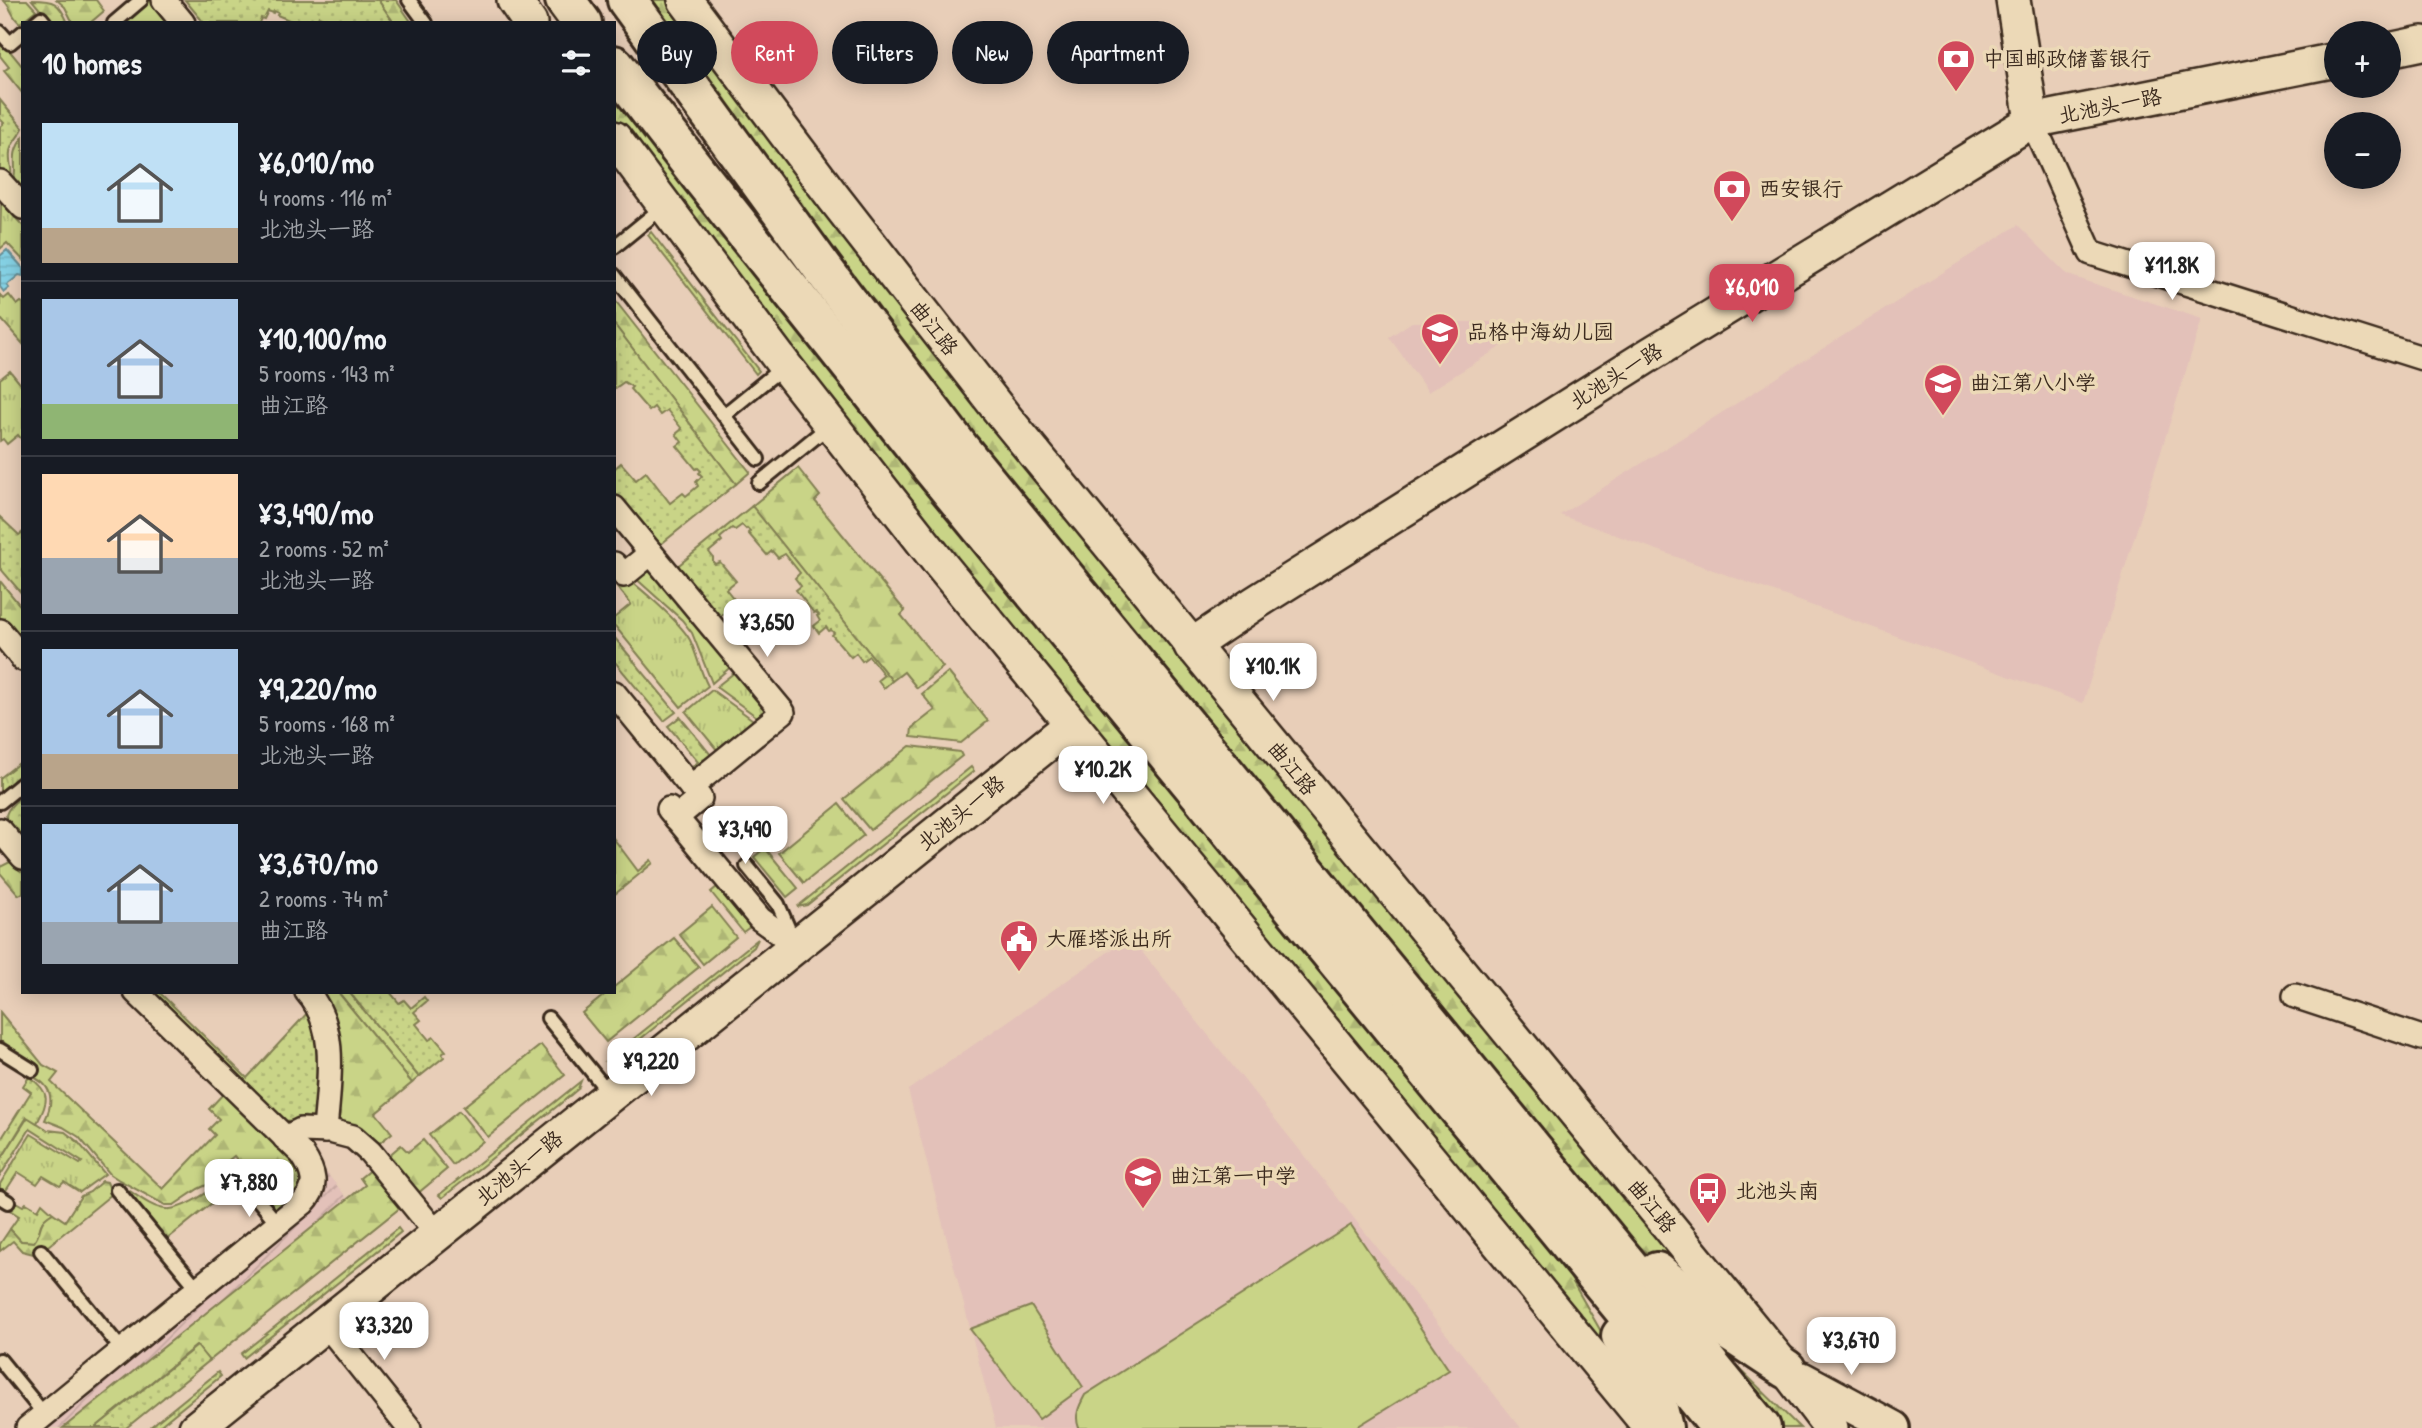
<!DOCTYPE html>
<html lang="en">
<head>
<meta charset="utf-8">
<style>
	:root { --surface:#171b24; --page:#20242c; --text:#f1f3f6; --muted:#9ea1a6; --line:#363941; --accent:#d1495b }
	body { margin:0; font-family:"Patrick Hand","LXGW WenKai TC",sans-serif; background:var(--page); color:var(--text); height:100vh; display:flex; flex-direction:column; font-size:26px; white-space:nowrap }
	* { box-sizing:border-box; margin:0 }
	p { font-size:23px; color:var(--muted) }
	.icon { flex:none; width:38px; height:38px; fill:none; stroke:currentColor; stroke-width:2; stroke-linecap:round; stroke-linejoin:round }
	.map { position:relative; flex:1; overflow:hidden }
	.side { position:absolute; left:21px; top:21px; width:595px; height:973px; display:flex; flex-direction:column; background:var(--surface); border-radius:0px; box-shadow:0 4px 18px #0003 }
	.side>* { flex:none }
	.hud { position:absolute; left:637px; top:21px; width:665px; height:63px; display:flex; gap:14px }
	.buttons { position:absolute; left:2324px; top:21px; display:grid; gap:14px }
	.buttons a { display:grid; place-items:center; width:77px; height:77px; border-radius:50%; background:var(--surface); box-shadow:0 4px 18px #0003; font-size:35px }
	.price { position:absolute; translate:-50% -60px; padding:0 16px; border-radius:14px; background:#fff; color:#222; font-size:23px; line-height:46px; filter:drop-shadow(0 2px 4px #0008) }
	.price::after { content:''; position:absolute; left:50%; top:42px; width:21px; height:16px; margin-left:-10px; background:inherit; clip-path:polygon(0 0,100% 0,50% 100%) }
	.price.active { background:var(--accent); color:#fff }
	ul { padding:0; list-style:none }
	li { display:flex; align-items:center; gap:21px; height:175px; padding:0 21px }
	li+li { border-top:2px solid var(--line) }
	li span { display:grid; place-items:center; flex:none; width:196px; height:140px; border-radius:0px; color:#555 }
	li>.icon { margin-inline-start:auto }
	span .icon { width:84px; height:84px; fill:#fffc; stroke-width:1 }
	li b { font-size:30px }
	h2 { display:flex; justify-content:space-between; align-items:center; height:84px; padding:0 21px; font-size:30px }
	.tag { padding:0 24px; border-radius:32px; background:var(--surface); box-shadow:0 4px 18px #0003; font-size:24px; line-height:63px }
	.tag.active { background:var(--accent); color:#fff }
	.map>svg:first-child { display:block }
	.built { fill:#e3c1b9 }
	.industrial { fill:url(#industrial-furrows) }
	.grass { fill:url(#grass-tufts); stroke:#827f52; stroke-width:2 }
	.forest { fill:url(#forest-firs); stroke:#827f52; stroke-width:2 }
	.park { fill:url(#park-dots); stroke:#827f52; stroke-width:2 }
	.pitch { fill:#c9d487; stroke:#827f52; stroke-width:2 }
	.water { fill:url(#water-rules); stroke:#678e95; stroke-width:2 }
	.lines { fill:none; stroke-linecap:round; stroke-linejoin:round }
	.lane-casing { stroke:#3b2a1e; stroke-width:18 }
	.street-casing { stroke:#3b2a1e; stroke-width:28 }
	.secondary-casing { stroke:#3b2a1e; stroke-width:38 }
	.highway-casing { stroke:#3b2a1e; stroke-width:44 }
	.lane { stroke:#ecd9b7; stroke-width:12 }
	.street { stroke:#ecd9b7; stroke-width:23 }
	.secondary { stroke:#ecd9b7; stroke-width:33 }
	.highway { stroke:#ecd9b7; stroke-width:38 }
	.labels { text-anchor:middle; stroke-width:7; stroke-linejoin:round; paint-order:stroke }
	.poi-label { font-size:21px; fill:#3b2a1e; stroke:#ecd9b7; text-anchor:start }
	.street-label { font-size:21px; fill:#3b2a1e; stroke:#ecd9b7 }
</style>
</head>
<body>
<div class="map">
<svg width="2422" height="1428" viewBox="0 0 2422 1428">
	<defs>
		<pattern id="industrial-furrows" width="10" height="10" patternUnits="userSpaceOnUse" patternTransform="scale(1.75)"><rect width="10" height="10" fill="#e3c1b9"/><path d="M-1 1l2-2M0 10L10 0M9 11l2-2" fill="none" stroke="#c4a69f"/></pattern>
		<pattern id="grass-tufts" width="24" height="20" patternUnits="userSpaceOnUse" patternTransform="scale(1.75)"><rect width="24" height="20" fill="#c9d487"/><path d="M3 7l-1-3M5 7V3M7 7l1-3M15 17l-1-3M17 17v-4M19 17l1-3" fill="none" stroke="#aeb674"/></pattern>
		<pattern id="forest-firs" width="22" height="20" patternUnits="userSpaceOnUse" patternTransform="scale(1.75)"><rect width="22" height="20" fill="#c9d487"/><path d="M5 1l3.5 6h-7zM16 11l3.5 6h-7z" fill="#aeb674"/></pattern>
		<pattern id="park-dots" width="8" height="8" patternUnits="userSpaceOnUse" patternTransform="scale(1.75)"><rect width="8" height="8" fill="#c9d487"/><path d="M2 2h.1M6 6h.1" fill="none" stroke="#aeb674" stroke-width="1.8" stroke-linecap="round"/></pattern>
		<pattern id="water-rules" width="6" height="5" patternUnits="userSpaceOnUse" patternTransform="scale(1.75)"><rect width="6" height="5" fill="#85d1e4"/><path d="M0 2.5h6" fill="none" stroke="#74b4c3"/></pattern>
	</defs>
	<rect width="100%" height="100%" fill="#e8ceb8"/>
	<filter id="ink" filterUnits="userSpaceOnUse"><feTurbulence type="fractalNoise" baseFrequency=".0143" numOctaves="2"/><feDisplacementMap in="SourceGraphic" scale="14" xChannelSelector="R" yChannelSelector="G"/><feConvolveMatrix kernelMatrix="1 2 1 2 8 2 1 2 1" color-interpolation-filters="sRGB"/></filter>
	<g filter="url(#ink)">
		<g class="built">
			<path d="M 2018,225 L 2068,275 L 2202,319 L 2083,703 L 1560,515 Z"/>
			<path d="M 1412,322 L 1498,322 L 1513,339 L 1428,392 L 1389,337 Z"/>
			<path d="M 1130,937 L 1521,1428 L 996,1428 L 908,1090 Z"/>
		</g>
		<path class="industrial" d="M 321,1166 L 348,1199 L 63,1428 L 43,1428 L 309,1211 L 319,1200 L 324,1191 L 324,1177 Z"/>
		<g class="grass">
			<path d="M 147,0 L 159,0 L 178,23 L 120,23 Z"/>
			<path d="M 1,202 L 23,226 L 23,260 L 7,243 L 0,249 Z"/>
			<path d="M 651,232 L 759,371 L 756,374 L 648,235 Z"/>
			<path d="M 0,295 L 4,299 L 9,295 L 17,305 L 21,302 L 23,303 L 23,344 L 2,320 L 0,321 Z"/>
			<path d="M 10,371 L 23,387 L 23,441 L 18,435 L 7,444 L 3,439 L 0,441 L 0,379 Z"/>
			<path d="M 650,561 L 734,664 L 712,683 L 692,633 L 682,620 L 632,575 Z"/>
			<path d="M 614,570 C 633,580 680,622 690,640 C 697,655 700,671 708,686 L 681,707 L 614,625 L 614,618 L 631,604 L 614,583 Z"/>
			<path d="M 739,669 L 775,713 L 764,722 L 716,687 Z"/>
			<path d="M 712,690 L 760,725 L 722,756 L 686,712 Z"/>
			<path d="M 23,760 L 23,773 L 0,792 L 0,778 Z"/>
			<path d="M 971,767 L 974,771 L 807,905 L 797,907 Z"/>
			<path d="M 765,848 L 798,888 L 787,897 L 754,857 Z"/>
			<path d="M 717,887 L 750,927 L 743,932 L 711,892 Z"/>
			<path d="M 758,939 L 754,947 L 633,1045 L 613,1061 L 606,1061 Z"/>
			<path d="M 338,992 L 349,992 L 419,1077 L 412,1083 Z"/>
			<path d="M 581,1081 L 578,1089 L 560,1104 L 442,1198 L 439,1195 Z"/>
			<path d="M 28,1117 L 48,1130 L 65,1132 L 78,1142 L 105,1174 L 80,1192 L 64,1182 L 60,1186 L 43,1176 L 37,1184 L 18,1172 L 5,1192 L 0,1188 L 0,1184 L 31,1134 L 80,1164 L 82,1162 L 30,1129 L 0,1176 L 0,1161 Z"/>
			<path d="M 14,1201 L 23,1206 L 26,1203 L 38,1210 L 42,1203 L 53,1213 C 35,1223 43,1231 34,1242 L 21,1241 L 10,1229 L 19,1216 L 8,1209 Z"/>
			<path d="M 398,1228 L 401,1232 L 244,1358 L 241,1354 Z"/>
			<path d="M 218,1372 L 221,1376 L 157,1428 L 149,1428 Z"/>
		</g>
		<g class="forest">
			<path d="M 3,0 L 27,0 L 36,10 L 20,23 C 12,18 11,6 3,0 Z"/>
			<path d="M 32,0 C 54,0 59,2 68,23 L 51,23 Z"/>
			<path d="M 57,0 L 96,0 L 104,11 L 90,23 L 73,23 L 65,7 Z"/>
			<path d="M 378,0 L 396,0 L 412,23 L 394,23 Z"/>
			<path d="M 646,0 L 666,0 L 753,117 L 966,394 L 1682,1268 L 1672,1276 L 1625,1233 L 963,427 Z"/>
			<path d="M 0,39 L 23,67 L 23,94 L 4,71 L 9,67 L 0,56 Z"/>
			<path d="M 614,86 L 1554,1249 L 1603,1335 L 1602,1341 L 1600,1342 L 1081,717 L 696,228 L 614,118 Z"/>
			<path d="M 23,137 L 23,199 L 11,186 C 21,166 7,159 23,137 Z"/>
			<path d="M 614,299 L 750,472 L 736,484 L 614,324 Z"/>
			<path d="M 798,468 L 820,496 L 815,501 L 905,611 L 901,615 L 943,667 L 917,688 L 904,672 L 892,681 L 752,506 Z"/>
			<path d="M 0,581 L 23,609 L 23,645 L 0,618 Z"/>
			<path d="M 948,672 L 988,721 L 961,743 L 911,737 L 912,728 L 935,710 L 922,694 Z"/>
			<path d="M 910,746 L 960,752 L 962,756 L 870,830 L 844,799 Z"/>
			<path d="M 839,804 L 864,835 L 804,883 L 779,853 Z"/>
			<path d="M 614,839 L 638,871 L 651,860 L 653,863 L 614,895 Z"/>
			<path d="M 10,862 L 23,873 L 23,893 L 19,895 L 0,873 L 0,867 Z"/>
			<path d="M 712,907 L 736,937 L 703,964 L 679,934 Z"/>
			<path d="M 674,938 L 699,967 L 606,1042 L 582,1013 L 608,992 L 614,992 L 614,987 Z"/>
			<path d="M 318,992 L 338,992 L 412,1083 L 376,1113 L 392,1133 L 377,1145 L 337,1120 Z"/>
			<path d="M 0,1012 L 43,1065 L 58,1073 L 51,1082 L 163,1189 L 215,1135 L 209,1129 L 219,1119 L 209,1109 L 224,1093 L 292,1158 L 301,1171 L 303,1188 L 282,1208 L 274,1208 L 246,1175 L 248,1173 L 234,1156 L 218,1169 L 224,1177 L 198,1189 L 174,1205 L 165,1205 L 119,1180 L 110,1174 L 79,1137 L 63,1127 L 45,1120 C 55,1099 52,1084 29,1075 L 36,1064 L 0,1041 Z"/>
			<path d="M 541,1045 L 565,1075 L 488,1137 L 463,1107 Z"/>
			<path d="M 459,1111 L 483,1141 L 453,1165 L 429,1135 Z"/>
			<path d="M 423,1140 L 447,1169 L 417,1194 L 387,1157 L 401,1145 L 408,1152 Z"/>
			<path d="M 371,1169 L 401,1207 L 209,1361 L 196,1346 L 95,1428 L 63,1428 L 365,1185 L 360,1178 Z"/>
			<path d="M 226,1180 L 232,1187 L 166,1240 L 122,1186 C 134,1193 151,1208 166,1209 C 183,1211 212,1189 226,1180 Z"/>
			<path d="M 102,1181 L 107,1182 L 112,1194 L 37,1255 L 22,1251 L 13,1241 L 0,1251 L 0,1244 L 10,1229 L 21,1241 L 34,1242 C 44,1230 35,1223 53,1213 L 65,1221 L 81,1196 L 90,1192 Z"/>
			<path d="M 1732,1361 L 1800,1428 L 1777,1428 L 1726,1366 Z"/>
		</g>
		<g class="park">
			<path d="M 185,0 L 378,0 L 394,23 L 335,23 L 319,16 L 316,23 L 307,20 L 306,23 L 296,23 L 277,15 L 278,13 L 274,11 L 273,13 L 268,11 L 264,19 L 261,18 L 259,23 L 204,23 Z"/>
			<path d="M 0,100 L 23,128 C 20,135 14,140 11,148 C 7,158 13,168 11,178 L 0,174 L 0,127 L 4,123 L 0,119 Z"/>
			<path d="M 614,324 L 736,484 L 656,548 L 614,497 L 614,469 L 621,463 L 636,480 L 646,472 L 670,503 L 683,493 L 686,496 L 698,486 L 696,482 L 702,476 L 699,473 L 701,471 L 698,468 L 696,469 L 677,446 L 682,442 L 676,434 L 682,429 L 667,410 L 660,415 L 654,407 L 649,411 L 630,389 L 632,387 L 624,382 L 614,389 Z"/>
			<path d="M 752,506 L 892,681 L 884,688 L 878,680 L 884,675 L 869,656 L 862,661 L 856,653 L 851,657 L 832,635 L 834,633 L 831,630 L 829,631 L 826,627 L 819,633 L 814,626 L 820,621 L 817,616 L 819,615 L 816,612 L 814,613 L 796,590 L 801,586 L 795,578 L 800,573 L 785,554 L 778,558 L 772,551 L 767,555 L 748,533 L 750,531 L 747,528 L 746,529 L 742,525 L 735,530 L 732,528 L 720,538 L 722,541 L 709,552 L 713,557 L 713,562 L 715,564 L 720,562 L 736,581 L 726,589 L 737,603 L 715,620 L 674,569 Z"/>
			<path d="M 0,517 L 19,535 L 23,532 L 23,595 L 0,568 Z"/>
			<path d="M 614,637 L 676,712 L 664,721 L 614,661 Z"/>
			<path d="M 680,717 L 716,761 L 695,778 L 689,770 L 698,762 L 668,726 Z"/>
			<path d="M 23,794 L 23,841 C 1,815 0,817 23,794 Z"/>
			<path d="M 150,992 L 159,992 L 247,1078 L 310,1010 L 320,1048 L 317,1115 L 311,1119 L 284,1121 Z"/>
			<path d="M 349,992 L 390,992 L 399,1003 L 404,1000 L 411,1008 L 424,997 L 427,1001 L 414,1012 L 421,1020 L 416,1024 L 429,1040 L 434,1037 L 446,1051 L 442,1054 L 444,1057 L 419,1077 Z"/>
			<path d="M 29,1077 C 51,1092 49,1101 37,1123 L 27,1117 L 0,1161 L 0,1141 L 31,1092 L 23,1086 Z"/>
			<path d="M 197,1346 L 209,1361 L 126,1428 L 95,1428 Z"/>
		</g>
		<g class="pitch">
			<path d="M 1351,1225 L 1449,1370 L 1355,1428 L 1079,1428 C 1074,1416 1079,1406 1085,1395 Z"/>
			<path d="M 1031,1306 L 1083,1387 L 1039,1419 L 970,1329 Z"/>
		</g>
		<path class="water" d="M 7,250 L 23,268 L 23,276 L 19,275 L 7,285 L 9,288 L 4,292 L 0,287 L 0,256 Z"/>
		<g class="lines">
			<defs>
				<g id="lane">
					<path d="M 409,0 L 426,23"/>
					<path d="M 35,23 L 41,18 L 45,23"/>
					<path d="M 114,23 L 141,0"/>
					<path d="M 0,32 L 10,43 L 23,32"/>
					<path d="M 614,247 L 663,207"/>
					<path d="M 614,275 L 758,459"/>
					<path d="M 724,415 L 783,367"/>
					<path d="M 759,483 L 829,426"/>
					<path d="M 0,802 L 23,783"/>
					<path d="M 747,866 L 778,904 L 793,939"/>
					<path d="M 548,1018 L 610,1094"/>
					<path d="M 0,1050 L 32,1070"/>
					<path d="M 241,1179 L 278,1224"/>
					<path d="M 117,1190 L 198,1289"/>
					<path d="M 0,1197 L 8,1202"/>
					<path d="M 41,1251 L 123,1351"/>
					<path d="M 0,1360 L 44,1414"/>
				</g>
				<g id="street">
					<path d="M 164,0 L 183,23"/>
					<path d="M 2032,121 L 2091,253 L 2422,358"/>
					<path d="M 0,182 L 23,207"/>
					<path d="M 614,508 L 651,553"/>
					<path d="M 614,564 L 624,575 L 651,553 L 783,712 L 691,787"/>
					<path d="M 0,631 L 23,659"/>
					<path d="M 614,693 L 700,798 L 676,818"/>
					<path d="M 669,809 L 760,919 L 797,946"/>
					<path d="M 0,830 L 23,857"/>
					<path d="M 307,992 C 340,1029 328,1086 325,1131"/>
					<path d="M 2295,996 L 2422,1038"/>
					<path d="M 285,1138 L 301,1130 L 330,1131 L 353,1137 L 370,1152 L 437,1234"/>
					<path d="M 326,1324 L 409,1428"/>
					<path d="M 28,1428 L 303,1203 C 319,1187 314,1172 302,1154 L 136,992"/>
				</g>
				<g id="secondary">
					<path d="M 514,0 L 530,23"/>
					<path d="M 685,0 L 834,198 L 1004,416 L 1786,1369 L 1831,1428"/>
					<path d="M 2013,0 L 2032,121"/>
					<path d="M 2389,50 L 2422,43"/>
					<path d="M 614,138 L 785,366 L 941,565 L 1651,1428"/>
					<path d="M 1191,646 L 1255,603 L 1646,357 L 2032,121 L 2336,60"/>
					<path d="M 1802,1379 L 1893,1428"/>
					<path d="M 196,1428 L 1071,725"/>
				</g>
				<g id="highway">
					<path d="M 565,0 L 582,23"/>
					<path d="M 627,0 L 823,269 L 961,450 L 1761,1428"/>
					<path d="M 614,65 L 701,177 L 932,468 L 1721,1428"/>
					<path d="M 1657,1272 L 1721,1326 L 1786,1369"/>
					<path d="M 1621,1336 L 1654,1393 L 1663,1428"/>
				</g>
			</defs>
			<use href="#lane" class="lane-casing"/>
			<use href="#street" class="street-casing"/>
			<use href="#secondary" class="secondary-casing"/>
			<use href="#highway" class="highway-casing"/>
			<use href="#lane" class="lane"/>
			<use href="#street" class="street"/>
			<use href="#secondary" class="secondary"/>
			<use href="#highway" class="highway"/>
		</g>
	</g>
	<defs>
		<symbol id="bank-pin" viewBox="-11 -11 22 30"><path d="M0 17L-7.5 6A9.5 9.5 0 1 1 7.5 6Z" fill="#d1495b" stroke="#ecd9b7"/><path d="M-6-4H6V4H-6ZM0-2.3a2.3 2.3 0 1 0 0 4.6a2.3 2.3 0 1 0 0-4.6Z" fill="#fff"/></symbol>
		<symbol id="school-pin" viewBox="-11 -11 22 30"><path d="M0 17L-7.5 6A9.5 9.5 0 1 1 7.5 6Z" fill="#d1495b" stroke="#ecd9b7"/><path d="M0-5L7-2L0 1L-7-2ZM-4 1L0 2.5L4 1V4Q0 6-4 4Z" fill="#fff"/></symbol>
		<symbol id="civic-pin" viewBox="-11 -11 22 30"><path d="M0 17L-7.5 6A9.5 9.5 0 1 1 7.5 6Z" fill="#d1495b" stroke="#ecd9b7"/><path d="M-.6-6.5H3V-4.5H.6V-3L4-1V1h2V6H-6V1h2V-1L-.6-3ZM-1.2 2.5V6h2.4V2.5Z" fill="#fff"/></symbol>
		<symbol id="bus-pin" viewBox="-11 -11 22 30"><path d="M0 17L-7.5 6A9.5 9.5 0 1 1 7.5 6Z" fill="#d1495b" stroke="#ecd9b7"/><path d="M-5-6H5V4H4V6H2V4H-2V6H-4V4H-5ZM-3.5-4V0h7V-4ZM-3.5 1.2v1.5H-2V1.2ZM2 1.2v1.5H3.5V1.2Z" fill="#fff"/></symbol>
	</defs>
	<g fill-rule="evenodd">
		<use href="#bank-pin" x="1934" y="37" width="44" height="60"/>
		<use href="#bank-pin" x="1710" y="167" width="44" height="60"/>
		<use href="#school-pin" x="1418" y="310" width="44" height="60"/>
		<use href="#school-pin" x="1921" y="361" width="44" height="60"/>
		<use href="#civic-pin" x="997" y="917" width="44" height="60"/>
		<use href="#school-pin" x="1121" y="1154" width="44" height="60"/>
		<use href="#bus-pin" x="1686" y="1169" width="44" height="60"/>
	</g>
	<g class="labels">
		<g class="poi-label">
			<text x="1983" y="66">中国邮政储蓄银行</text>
			<text x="1759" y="196">西安银行</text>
			<text x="1467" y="339">品格中海幼儿园</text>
			<text x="1970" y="390">曲江第八小学</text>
			<text x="1046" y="946">大雁塔派出所</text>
			<text x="1170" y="1183">曲江第一中学</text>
			<text x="1735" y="1198">北池头南</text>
		</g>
		<g class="street-label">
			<text transform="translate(2110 106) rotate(-11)" y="7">北池头一路</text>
			<text transform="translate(934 328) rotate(52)" y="7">曲江路</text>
			<text transform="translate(1616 376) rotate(-32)" y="7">北池头一路</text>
			<text transform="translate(1292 768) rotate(51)" y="7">曲江路</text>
			<text transform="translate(961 813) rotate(-39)" y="7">北池头一路</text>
			<text transform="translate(519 1168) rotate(-39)" y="7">北池头一路</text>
			<text transform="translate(1652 1206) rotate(51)" y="7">曲江路</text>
		</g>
	</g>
</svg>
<div class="buttons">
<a>+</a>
<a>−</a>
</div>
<b class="price" style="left:2172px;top:302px">¥11.8K</b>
<b class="price active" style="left:1752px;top:324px">¥6,010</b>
<b class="price" style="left:767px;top:659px">¥3,650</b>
<b class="price" style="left:1273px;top:703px">¥10.1K</b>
<b class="price" style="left:1103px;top:806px">¥10.2K</b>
<b class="price" style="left:745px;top:866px">¥3,490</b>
<b class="price" style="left:651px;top:1098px">¥9,220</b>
<b class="price" style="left:249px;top:1219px">¥7,880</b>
<b class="price" style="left:384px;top:1362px">¥3,320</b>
<b class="price" style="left:1851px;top:1377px">¥3,670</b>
<div class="hud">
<a class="tag">Buy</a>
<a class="tag active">Rent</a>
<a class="tag">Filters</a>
<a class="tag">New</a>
<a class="tag">Apartment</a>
</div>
<section class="side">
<h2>10 homes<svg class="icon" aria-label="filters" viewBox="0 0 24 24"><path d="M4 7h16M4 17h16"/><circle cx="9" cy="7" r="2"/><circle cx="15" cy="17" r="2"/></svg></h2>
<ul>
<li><span style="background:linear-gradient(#bfe0f5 75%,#b9a48a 0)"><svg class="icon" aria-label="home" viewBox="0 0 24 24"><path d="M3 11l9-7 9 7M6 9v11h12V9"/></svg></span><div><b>¥6,010/mo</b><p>4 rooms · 116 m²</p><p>北池头一路</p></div></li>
<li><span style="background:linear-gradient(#a9c7e8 75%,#8fb573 0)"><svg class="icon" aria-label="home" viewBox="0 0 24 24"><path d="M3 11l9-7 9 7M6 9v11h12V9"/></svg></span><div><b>¥10,100/mo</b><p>5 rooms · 143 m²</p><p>曲江路</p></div></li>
<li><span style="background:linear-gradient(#ffd9b3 60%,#9aa5b1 0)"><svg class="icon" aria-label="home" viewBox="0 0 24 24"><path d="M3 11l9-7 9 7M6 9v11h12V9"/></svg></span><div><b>¥3,490/mo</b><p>2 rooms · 52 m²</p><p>北池头一路</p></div></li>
<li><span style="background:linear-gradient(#a9c7e8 75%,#b9a48a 0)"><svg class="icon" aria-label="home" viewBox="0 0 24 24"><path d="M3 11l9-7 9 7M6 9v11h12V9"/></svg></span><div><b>¥9,220/mo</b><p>5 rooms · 168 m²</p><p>北池头一路</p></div></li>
<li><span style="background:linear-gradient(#a9c7e8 70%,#9aa5b1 0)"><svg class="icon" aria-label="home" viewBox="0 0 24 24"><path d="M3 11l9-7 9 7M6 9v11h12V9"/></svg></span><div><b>¥3,670/mo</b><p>2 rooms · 74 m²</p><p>曲江路</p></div></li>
</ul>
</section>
</div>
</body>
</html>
